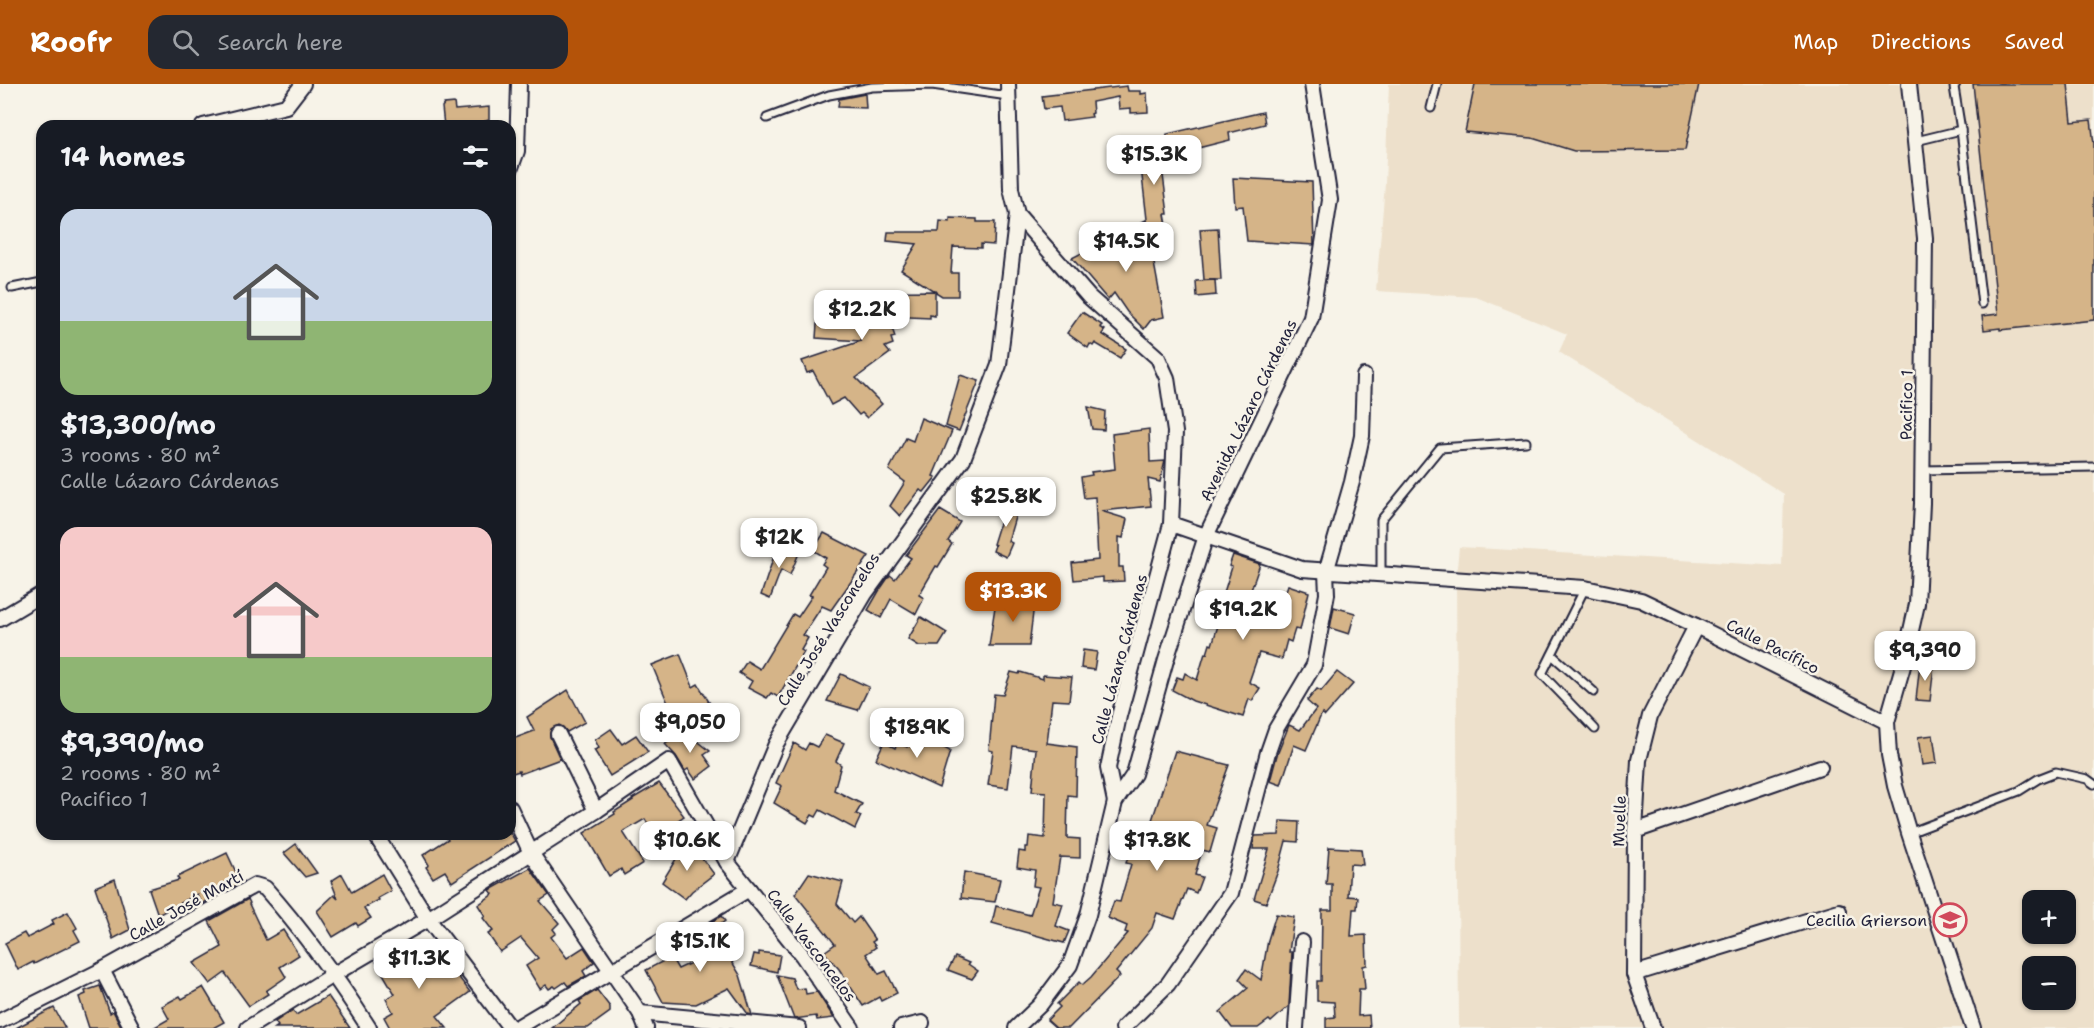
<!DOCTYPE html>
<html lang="en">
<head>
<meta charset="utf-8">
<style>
	:root { --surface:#171b24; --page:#242831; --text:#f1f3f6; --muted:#9ea1a6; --accent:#b45309 }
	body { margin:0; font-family:"Shantell Sans",sans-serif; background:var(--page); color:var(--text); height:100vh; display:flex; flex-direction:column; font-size:22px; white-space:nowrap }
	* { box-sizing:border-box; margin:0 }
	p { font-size:20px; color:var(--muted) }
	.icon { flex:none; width:33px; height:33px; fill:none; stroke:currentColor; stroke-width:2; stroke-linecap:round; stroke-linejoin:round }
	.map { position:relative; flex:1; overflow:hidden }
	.panel { position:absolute; left:36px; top:36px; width:480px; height:720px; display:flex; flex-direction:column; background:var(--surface); border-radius:18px; box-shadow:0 2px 4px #0004 }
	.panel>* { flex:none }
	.buttons { position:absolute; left:2022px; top:806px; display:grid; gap:12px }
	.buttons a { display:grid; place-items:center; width:54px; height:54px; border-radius:12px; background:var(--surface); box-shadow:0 2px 4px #0004; font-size:30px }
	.price { position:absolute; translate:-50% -51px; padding:0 14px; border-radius:12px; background:#fff; color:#222; font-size:20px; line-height:39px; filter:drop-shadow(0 2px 3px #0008) }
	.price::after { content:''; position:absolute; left:50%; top:36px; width:18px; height:14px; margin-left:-9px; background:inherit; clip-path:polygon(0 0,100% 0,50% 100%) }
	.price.selected { background:var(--accent); color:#fff }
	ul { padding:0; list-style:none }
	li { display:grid; align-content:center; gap:12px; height:318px; padding:0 24px }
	li span { display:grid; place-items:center; height:186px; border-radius:18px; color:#555 }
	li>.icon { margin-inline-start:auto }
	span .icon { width:108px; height:108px; fill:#fffc; stroke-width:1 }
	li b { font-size:26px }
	h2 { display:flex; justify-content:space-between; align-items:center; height:72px; padding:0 24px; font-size:26px }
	header { display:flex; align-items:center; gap:36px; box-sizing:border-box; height:84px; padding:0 30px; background:var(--accent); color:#fff }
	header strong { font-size:28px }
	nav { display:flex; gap:33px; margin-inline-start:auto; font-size:21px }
	.search { width:420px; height:54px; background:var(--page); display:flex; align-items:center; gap:15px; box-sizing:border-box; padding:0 21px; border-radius:18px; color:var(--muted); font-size:22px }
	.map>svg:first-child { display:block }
	.built { fill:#ede0cb; fill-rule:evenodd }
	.building { fill:#d5b488; stroke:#22223b; stroke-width:1.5 }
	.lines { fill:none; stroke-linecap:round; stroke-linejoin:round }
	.service-casing { stroke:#22223b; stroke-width:11 }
	.minor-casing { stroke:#22223b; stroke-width:18 }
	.service { stroke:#f7f3e8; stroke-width:7 }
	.minor { stroke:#f7f3e8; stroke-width:14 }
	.labels { text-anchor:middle; stroke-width:5; stroke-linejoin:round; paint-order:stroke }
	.street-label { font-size:16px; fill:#22223b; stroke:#f7f3e8 }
	.poi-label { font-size:16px; fill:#22223b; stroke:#f7f3e8; text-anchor:end }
</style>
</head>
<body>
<header>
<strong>Roofr</strong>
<div class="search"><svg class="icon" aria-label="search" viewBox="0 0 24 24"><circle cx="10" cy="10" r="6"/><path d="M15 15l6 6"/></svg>Search here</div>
<nav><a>Map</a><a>Directions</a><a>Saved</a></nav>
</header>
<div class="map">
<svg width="2094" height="944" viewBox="0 0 2094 944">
	<rect width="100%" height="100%" fill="#f7f3e8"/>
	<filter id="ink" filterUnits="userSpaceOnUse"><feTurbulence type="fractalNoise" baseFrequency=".0167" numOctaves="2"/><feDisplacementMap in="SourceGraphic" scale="12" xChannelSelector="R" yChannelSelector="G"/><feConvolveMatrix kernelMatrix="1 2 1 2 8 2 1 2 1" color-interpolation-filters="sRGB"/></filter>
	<g filter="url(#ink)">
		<path class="built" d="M 1389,0 L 2094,0 L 2094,944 L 1459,944 L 1456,494 L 1459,463 L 1782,482 L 1784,410 L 1559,268 L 1567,250 L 1476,213 L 1376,207 L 1385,100 ZM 2032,816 L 2066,816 L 2066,849 L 2032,849 ZM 2032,882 L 2066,882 L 2066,915 L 2032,915 Z"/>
		<g class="building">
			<path d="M 1475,0 L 1699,0 L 1685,66 L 1574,67 L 1532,54 L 1465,48 Z"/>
			<path d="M 1973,0 L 2068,0 L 2072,38 L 2091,36 L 2094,60 L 2094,236 L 2000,246 L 2000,244 L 1984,246 L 1982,232 L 1998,230 Z"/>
			<path d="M 1127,2 L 1128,7 L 1141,7 L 1141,10 L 1147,9 L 1148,28 L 1131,29 L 1131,24 L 1119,25 L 1118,13 L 1092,18 L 1093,29 L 1091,30 L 1092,33 L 1062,37 L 1060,23 L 1044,25 L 1042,12 Z"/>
			<path d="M 865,10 L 866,24 L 838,23 L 839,15 Z"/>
			<path d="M 454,19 L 455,26 L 489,23 L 489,36 L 485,37 L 485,42 L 444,42 L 442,23 L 444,20 Z"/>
			<path d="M 1263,28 L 1265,40 L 1229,49 L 1230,56 L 1198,64 L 1196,57 L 1166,63 L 1167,50 Z"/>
			<path d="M 1159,60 L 1168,130 L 1165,130 L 1167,141 L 1148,144 L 1139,66 Z"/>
			<path d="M 1233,94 L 1312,98 L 1314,161 L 1247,157 L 1243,122 L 1235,123 Z"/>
			<path d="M 950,134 L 977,135 L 977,138 L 995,138 L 994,161 L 981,160 L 981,164 L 953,163 L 951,189 L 958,189 L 958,212 L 942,212 L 901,186 L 917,160 L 887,157 L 888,148 L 939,148 L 940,137 L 950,138 Z"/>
			<path d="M 1146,136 L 1164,233 L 1151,236 L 1144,245 L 1127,228 L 1114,209 L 1108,216 L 1072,174 Z"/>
			<path d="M 1218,144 L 1221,196 L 1204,196 L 1200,145 Z"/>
			<path d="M 1215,196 L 1216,211 L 1197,213 L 1196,197 Z"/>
			<path d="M 935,207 L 935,232 L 930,231 L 930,234 L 888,232 L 895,253 L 891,254 L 893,260 L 885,263 L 890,269 L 856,294 L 882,320 L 867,334 L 862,329 L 859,331 L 844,314 L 831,321 L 813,287 L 807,289 L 802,277 L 861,257 L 816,254 L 817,240 L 825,240 L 825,236 L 828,236 L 827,226 L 829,226 L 833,208 Z"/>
			<path d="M 1082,228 L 1102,241 L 1100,243 L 1105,246 L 1102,250 L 1126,265 L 1120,274 L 1095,259 L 1093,262 L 1090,260 L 1088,264 L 1067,249 Z"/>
			<path d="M 960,291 L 979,297 L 959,347 L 946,342 Z"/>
			<path d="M 1088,323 L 1105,327 L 1104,346 L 1092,345 Z"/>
			<path d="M 921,334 L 952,347 L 933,392 L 936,393 L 924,408 L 920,406 L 900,432 L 890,422 L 905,398 L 889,386 L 906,354 L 913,357 Z"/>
			<path d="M 1149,345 L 1150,378 L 1165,377 L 1160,398 L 1148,395 L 1151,422 L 1101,427 L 1127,435 L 1123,454 L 1119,453 L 1119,483 L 1123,483 L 1124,497 L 1103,498 L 1103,493 L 1074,496 L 1072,479 L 1098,476 L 1095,413 L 1084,414 L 1081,393 L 1092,391 L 1091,388 L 1115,385 L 1112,350 Z"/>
			<path d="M 1014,411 L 1021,413 L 1008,457 L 1012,459 L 1006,473 L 993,467 L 995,461 L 993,460 L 998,444 Z"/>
			<path d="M 940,426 L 960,438 L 948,457 L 952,460 L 938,483 L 936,482 L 919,511 L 924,514 L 916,530 L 891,515 L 881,534 L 868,526 L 879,507 L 890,491 L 895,495 L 911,474 L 906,471 Z"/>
			<path d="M 824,449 L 869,472 L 831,526 L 822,522 L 803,551 L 808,554 L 801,566 L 804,568 L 778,613 L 771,609 L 767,614 L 748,604 L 752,597 L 739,589 L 747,577 L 760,585 L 793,530 L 798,533 L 812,512 L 809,511 L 826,483 L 822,480 L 826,474 L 813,466 Z"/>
			<path d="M 777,463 L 799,469 L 790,491 L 781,486 L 770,515 L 761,511 Z"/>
			<path d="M 1233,471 L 1260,480 L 1250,509 L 1281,521 L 1288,501 L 1309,508 L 1300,546 L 1295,545 L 1291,558 L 1287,556 L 1282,575 L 1259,569 L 1249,598 L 1260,604 L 1252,617 L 1249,615 L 1243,633 L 1193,617 L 1172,606 L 1177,593 L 1183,595 L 1185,589 L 1197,596 L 1205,569 L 1207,570 L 1210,560 L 1212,561 L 1220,535 L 1210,529 L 1214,516 L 1221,518 L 1232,483 L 1229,482 Z"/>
			<path d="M 1035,512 L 1029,562 L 989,562 L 995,523 L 1013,520 L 1013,515 Z"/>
			<path d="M 1334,523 L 1355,529 L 1349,550 L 1330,544 Z"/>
			<path d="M 921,533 L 947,549 L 939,562 L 919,562 L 908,555 Z"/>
			<path d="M 1083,566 L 1097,568 L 1094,586 L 1081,584 Z"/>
			<path d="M 680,570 L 693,603 L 698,600 L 714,626 L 685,645 L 667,617 L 652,581 Z"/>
			<path d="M 1920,579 L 1934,581 L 1930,617 L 1916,616 Z"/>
			<path d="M 1011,588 L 1019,590 L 1020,588 L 1043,595 L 1043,591 L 1072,593 L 1069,617 L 1052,616 L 1047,659 L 1077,663 L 1076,712 L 1068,711 L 1067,754 L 1080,755 L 1080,774 L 1060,773 L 1053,818 L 1063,820 L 1056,842 L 1069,847 L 1064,859 L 992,839 L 996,822 L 1030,831 L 1039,803 L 1033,802 L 1035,786 L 1017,783 L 1019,767 L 1025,768 L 1025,763 L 1028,763 L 1029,752 L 1045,754 L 1046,708 L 1032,707 L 1036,665 L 1013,662 L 1008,704 L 988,701 L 993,667 L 989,666 L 994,610 L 1003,611 Z"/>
			<path d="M 1337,588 L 1353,600 L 1325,632 L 1322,629 L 1306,666 L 1294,661 L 1281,701 L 1270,697 L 1277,671 L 1289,641 L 1300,646 L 1316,625 L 1307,617 L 1317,605 L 1321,607 Z"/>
			<path d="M 841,590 L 869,603 L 858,626 L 827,617 Z"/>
			<path d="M 568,606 L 585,638 L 567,648 L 563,643 L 559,641 L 551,645 L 550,653 L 560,675 L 520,690 L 519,687 L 510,690 L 510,656 L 534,647 L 527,633 Z"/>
			<path d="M 611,645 L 622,660 L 636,651 L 648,668 L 610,692 L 594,666 L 599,664 L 595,656 Z"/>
			<path d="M 911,646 L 950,667 L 939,704 L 876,675 L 884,658 L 895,664 L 898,659 L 907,663 Z"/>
			<path d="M 685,647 L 710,667 L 704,671 L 712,682 L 695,695 L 688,685 L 685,687 L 676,672 L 665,660 Z"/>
			<path d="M 825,651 L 844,659 L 836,677 L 841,681 L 834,706 L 862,720 L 856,730 L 861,732 L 855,745 L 820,726 L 816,733 L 812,731 L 807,739 L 774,719 L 782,702 L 776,699 L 794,659 L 805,666 L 809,659 L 817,663 Z"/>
			<path d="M 1933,651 L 1937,679 L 1922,681 L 1918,653 Z"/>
			<path d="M 1175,667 L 1229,681 L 1207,741 L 1217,744 L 1210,768 L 1202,766 L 1195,791 L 1202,793 L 1196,809 L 1187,805 L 1175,835 L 1157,829 L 1152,844 L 1116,888 L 1120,892 L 1069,944 L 1056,944 L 1047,936 L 1060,923 L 1057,920 L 1079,898 L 1082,901 L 1091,893 L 1128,849 L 1125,848 L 1127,842 L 1108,834 L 1114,817 L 1120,818 L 1131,780 L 1126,779 L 1132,761 L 1147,765 L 1151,762 L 1160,762 L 1167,741 L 1152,736 Z"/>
			<path d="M 659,699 L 684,732 L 677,737 L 687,754 L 674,761 L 664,745 L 655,752 L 645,735 L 623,748 L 643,779 L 624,791 L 621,785 L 609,792 L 584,749 L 615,730 L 614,728 L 633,716 L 632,715 Z"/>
			<path d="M 1280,737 L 1299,738 L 1298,758 L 1286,757 L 1278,787 L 1266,819 L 1254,815 L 1269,765 L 1253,765 L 1254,756 L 1255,752 L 1279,751 Z"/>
			<path d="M 510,748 L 515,757 L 452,798 L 445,787 L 433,794 L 426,783 L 429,781 L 423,771 L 448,755 L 445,750 L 510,750 Z"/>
			<path d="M 688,755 L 698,771 L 699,770 L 714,790 L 692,807 L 685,815 L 662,798 Z"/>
			<path d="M 296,760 L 317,789 L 305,793 L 284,769 Z"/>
			<path d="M 1329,763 L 1361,765 L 1363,781 L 1350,780 L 1348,812 L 1358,813 L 1357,825 L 1353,825 L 1351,852 L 1366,851 L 1367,881 L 1363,882 L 1365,905 L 1359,905 L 1358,932 L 1369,931 L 1370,944 L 1326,944 L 1326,934 L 1335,933 L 1334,918 L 1317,917 L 1317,897 L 1321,897 L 1322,826 L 1332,826 L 1332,800 L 1326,800 Z"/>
			<path d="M 227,769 L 241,799 L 201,820 L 197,810 L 158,831 L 149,805 L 179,796 L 177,793 Z"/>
			<path d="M 530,784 L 549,811 L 540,817 L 559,839 L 553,845 L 556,849 L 551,853 L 567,874 L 584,863 L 594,878 L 583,887 L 586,892 L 568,902 L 565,898 L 556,904 L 554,902 L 549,905 L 546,901 L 540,905 L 526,882 L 538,874 L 521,854 L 500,868 L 488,850 L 493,847 L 483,834 L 485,832 L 478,821 L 493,810 L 490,806 Z"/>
			<path d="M 964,788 L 1000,795 L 995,818 L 961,814 Z"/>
			<path d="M 809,789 L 843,798 L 837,820 L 853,839 L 859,833 L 875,856 L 872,858 L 876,863 L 866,870 L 879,890 L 886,887 L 897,909 L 881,917 L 879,913 L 863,922 L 839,885 L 824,868 L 835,860 L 795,810 Z"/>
			<path d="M 342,790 L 352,808 L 382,790 L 391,807 L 378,814 L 379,816 L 364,824 L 371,834 L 358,842 L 356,839 L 333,853 L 317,827 L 334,811 L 338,815 L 331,797 Z"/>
			<path d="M 115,795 L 130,846 L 113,855 L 95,803 Z"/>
			<path d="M 248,815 L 250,819 L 249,820 L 266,856 L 283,846 L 299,871 L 280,883 L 286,893 L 266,907 L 268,910 L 249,922 L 225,889 L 210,900 L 194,879 L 222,863 L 209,837 Z"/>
			<path d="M 68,828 L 77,844 L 74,846 L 80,857 L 34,880 L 33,878 L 18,886 L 5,859 L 24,849 L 27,854 L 54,840 L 52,836 Z"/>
			<path d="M 1276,830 L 1294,833 L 1289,868 L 1292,868 L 1289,922 L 1271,938 L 1269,936 L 1258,944 L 1232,944 L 1220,928 L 1248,904 L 1239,895 L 1246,885 L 1261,896 L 1268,856 Z"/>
			<path d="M 721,832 L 725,837 L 713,846 L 740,891 L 752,931 L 748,930 L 729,904 L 696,920 L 663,918 L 646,886 L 671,873 L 678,885 L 704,873 L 693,855 L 696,854 L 693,849 Z"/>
			<path d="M 419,860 L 435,887 L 448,879 L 470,908 L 437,932 L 447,944 L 390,944 L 384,933 L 393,928 L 386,915 L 395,910 L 376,878 L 392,868 L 396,874 Z"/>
			<path d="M 759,868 L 780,871 L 777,888 L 751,882 L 754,870 L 759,871 Z"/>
			<path d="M 955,873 L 969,879 L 968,880 L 978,887 L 972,895 L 948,886 Z"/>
			<path d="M 777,891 L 792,894 L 796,905 L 805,904 L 806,910 L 817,908 L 834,934 L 817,936 L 816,932 L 794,935 Z"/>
			<path d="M 100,902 L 110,929 L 113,927 L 122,944 L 89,944 L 79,913 L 86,910 L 85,907 Z"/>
			<path d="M 203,903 L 224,938 L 213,944 L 153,944 L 169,935 L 162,922 L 180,912 L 182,915 Z"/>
			<path d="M 597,906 L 610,923 L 610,928 L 588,944 L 552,944 L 581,920 L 579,917 Z"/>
			<path d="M 328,912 L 350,944 L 275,944 L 278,942 L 275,938 L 293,926 L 296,931 Z"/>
			<path d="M 54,924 L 65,944 L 16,944 L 44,929 Z"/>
		</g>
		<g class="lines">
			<defs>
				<g id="service">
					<path d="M 1956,0 L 1954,3 L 1961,46"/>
					<path d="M 1431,24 L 1437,0"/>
					<path d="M 767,34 L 829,11 L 872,3 L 932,1 L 1008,12"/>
					<path d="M 1916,57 L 1961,46 L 1982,220"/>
					<path d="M 12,204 L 42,198"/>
					<path d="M 1921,386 L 2094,383"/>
					<path d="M 1381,491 L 1381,436 L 1440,364 L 1526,358"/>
					<path d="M 1585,504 L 1542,590 L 1595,645"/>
					<path d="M 1552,571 L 1594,608"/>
					<path d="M 1909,749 L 2019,707 L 2038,695 L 2056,688 L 2087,695 L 2094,700"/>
				</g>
				<g id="minor">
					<path d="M 1008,0 L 1011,105 L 1017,130 L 1089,213 L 1158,274 L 1167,294 L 1175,348 L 1171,440 L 1302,485 L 1585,504 L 1641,516 L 1696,542 L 1887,638"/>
					<path d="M 1909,0 L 1925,154 L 1922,419 L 1917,520 L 1903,582 L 1887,638 L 1889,671 L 1895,702 L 1909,749 L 1973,944"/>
					<path d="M 203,42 L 286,22 L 303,0"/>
					<path d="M 510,86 L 517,67 L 519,0"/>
					<path d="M 0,535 L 42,510"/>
					<path d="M 558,650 L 596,727"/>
					<path d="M 1115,718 L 1108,684 L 1119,632 L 1171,440"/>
					<path d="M 510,724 L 531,769 L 640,929 L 646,944"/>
					<path d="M 1635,747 L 1820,683"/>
					<path d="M 375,750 L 428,835 L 508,941 L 513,944"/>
					<path d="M 727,778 L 776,660 L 865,510 L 963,375 L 999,281 L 1017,130"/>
					<path d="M 102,886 L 132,944"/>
					<path d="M 1634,890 L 1839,827"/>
					<path d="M 640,929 L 799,944"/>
					<path d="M 0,937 L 102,886 L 255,801 L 265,804 C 304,848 337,894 369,944"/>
					<path d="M 248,944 L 334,890 L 428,835 L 596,727 L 669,677 L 727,778 L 802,871 L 852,944"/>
					<path d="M 516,944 L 749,805"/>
					<path d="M 901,944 L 922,939"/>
					<path d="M 1016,944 L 1040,921 L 1070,881 L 1088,831 L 1115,718 L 1134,690 L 1166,576 L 1206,452 L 1311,234 L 1330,116 L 1312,0"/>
					<path d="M 1123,944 L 1168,900 L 1231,809 L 1268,668 L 1276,645 L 1314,581 L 1327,510 L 1326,488 L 1352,398 L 1362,352 L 1364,292"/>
					<path d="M 1296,944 L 1302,858"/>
					<path d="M 1653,944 L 1634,890 L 1635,747 L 1639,676 L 1650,632 L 1696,542"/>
				</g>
			</defs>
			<use href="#service" class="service-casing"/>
			<use href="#minor" class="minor-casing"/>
			<use href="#service" class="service"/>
			<use href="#minor" class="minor"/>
		</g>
	</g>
	<defs>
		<symbol id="school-ring" viewBox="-11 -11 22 22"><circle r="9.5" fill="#f7f3e8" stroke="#d1495b" stroke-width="1.5"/><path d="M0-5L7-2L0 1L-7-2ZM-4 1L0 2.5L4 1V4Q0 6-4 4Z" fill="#d1495b"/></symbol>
	</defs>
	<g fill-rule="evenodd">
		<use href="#school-ring" x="1931" y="817" width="38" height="38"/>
	</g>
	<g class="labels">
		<g class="street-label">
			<text transform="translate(1906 321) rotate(-89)" y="6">Pacifico 1</text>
			<text transform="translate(1248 326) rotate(-64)" y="6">Avenida Lázaro Cárdenas</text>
			<text transform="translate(828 545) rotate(-58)" y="6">Calle José Vasconcelos</text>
			<text transform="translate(1773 562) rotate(27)" y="6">Calle Pacífico</text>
			<text transform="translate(1119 575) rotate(-75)" y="6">Calle Lázaro Cárdenas</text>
			<text transform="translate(1619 737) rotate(-88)" y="6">Muelle</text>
			<text transform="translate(186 821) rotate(-29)" y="6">Calle José Martí</text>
			<text transform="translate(812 861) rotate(53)" y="6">Calle Vasconcelos</text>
		</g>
		<g class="poi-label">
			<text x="1927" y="842">Cecilia Grierson</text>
		</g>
	</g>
</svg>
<div class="buttons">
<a>+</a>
<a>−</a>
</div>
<b class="price" style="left:1154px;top:102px">$15.3K</b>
<b class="price" style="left:1126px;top:189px">$14.5K</b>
<b class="price" style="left:862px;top:257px">$12.2K</b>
<b class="price" style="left:1006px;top:444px">$25.8K</b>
<b class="price" style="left:779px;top:485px">$12K</b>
<b class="price selected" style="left:1013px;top:539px">$13.3K</b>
<b class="price" style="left:1243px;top:557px">$19.2K</b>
<b class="price" style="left:1925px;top:598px">$9,390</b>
<b class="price" style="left:690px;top:670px">$9,050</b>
<b class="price" style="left:917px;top:675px">$18.9K</b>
<b class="price" style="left:687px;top:788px">$10.6K</b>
<b class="price" style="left:1157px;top:788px">$17.8K</b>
<b class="price" style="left:700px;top:889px">$15.1K</b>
<b class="price" style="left:419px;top:906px">$11.3K</b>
<section class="panel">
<h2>14 homes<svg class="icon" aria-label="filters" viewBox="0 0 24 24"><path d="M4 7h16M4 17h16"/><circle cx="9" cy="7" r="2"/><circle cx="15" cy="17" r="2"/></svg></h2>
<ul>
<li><span style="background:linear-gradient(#c9d6e8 60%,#8fb573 0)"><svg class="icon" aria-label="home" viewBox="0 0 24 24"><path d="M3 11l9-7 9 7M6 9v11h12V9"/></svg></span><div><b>$13,300/mo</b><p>3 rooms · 80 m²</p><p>Calle Lázaro Cárdenas</p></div></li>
<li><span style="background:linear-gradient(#f6c9c9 70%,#8fb573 0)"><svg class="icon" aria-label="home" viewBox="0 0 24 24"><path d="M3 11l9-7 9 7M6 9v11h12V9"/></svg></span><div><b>$9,390/mo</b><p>2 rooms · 80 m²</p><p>Pacifico 1</p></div></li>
</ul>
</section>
</div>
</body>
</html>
